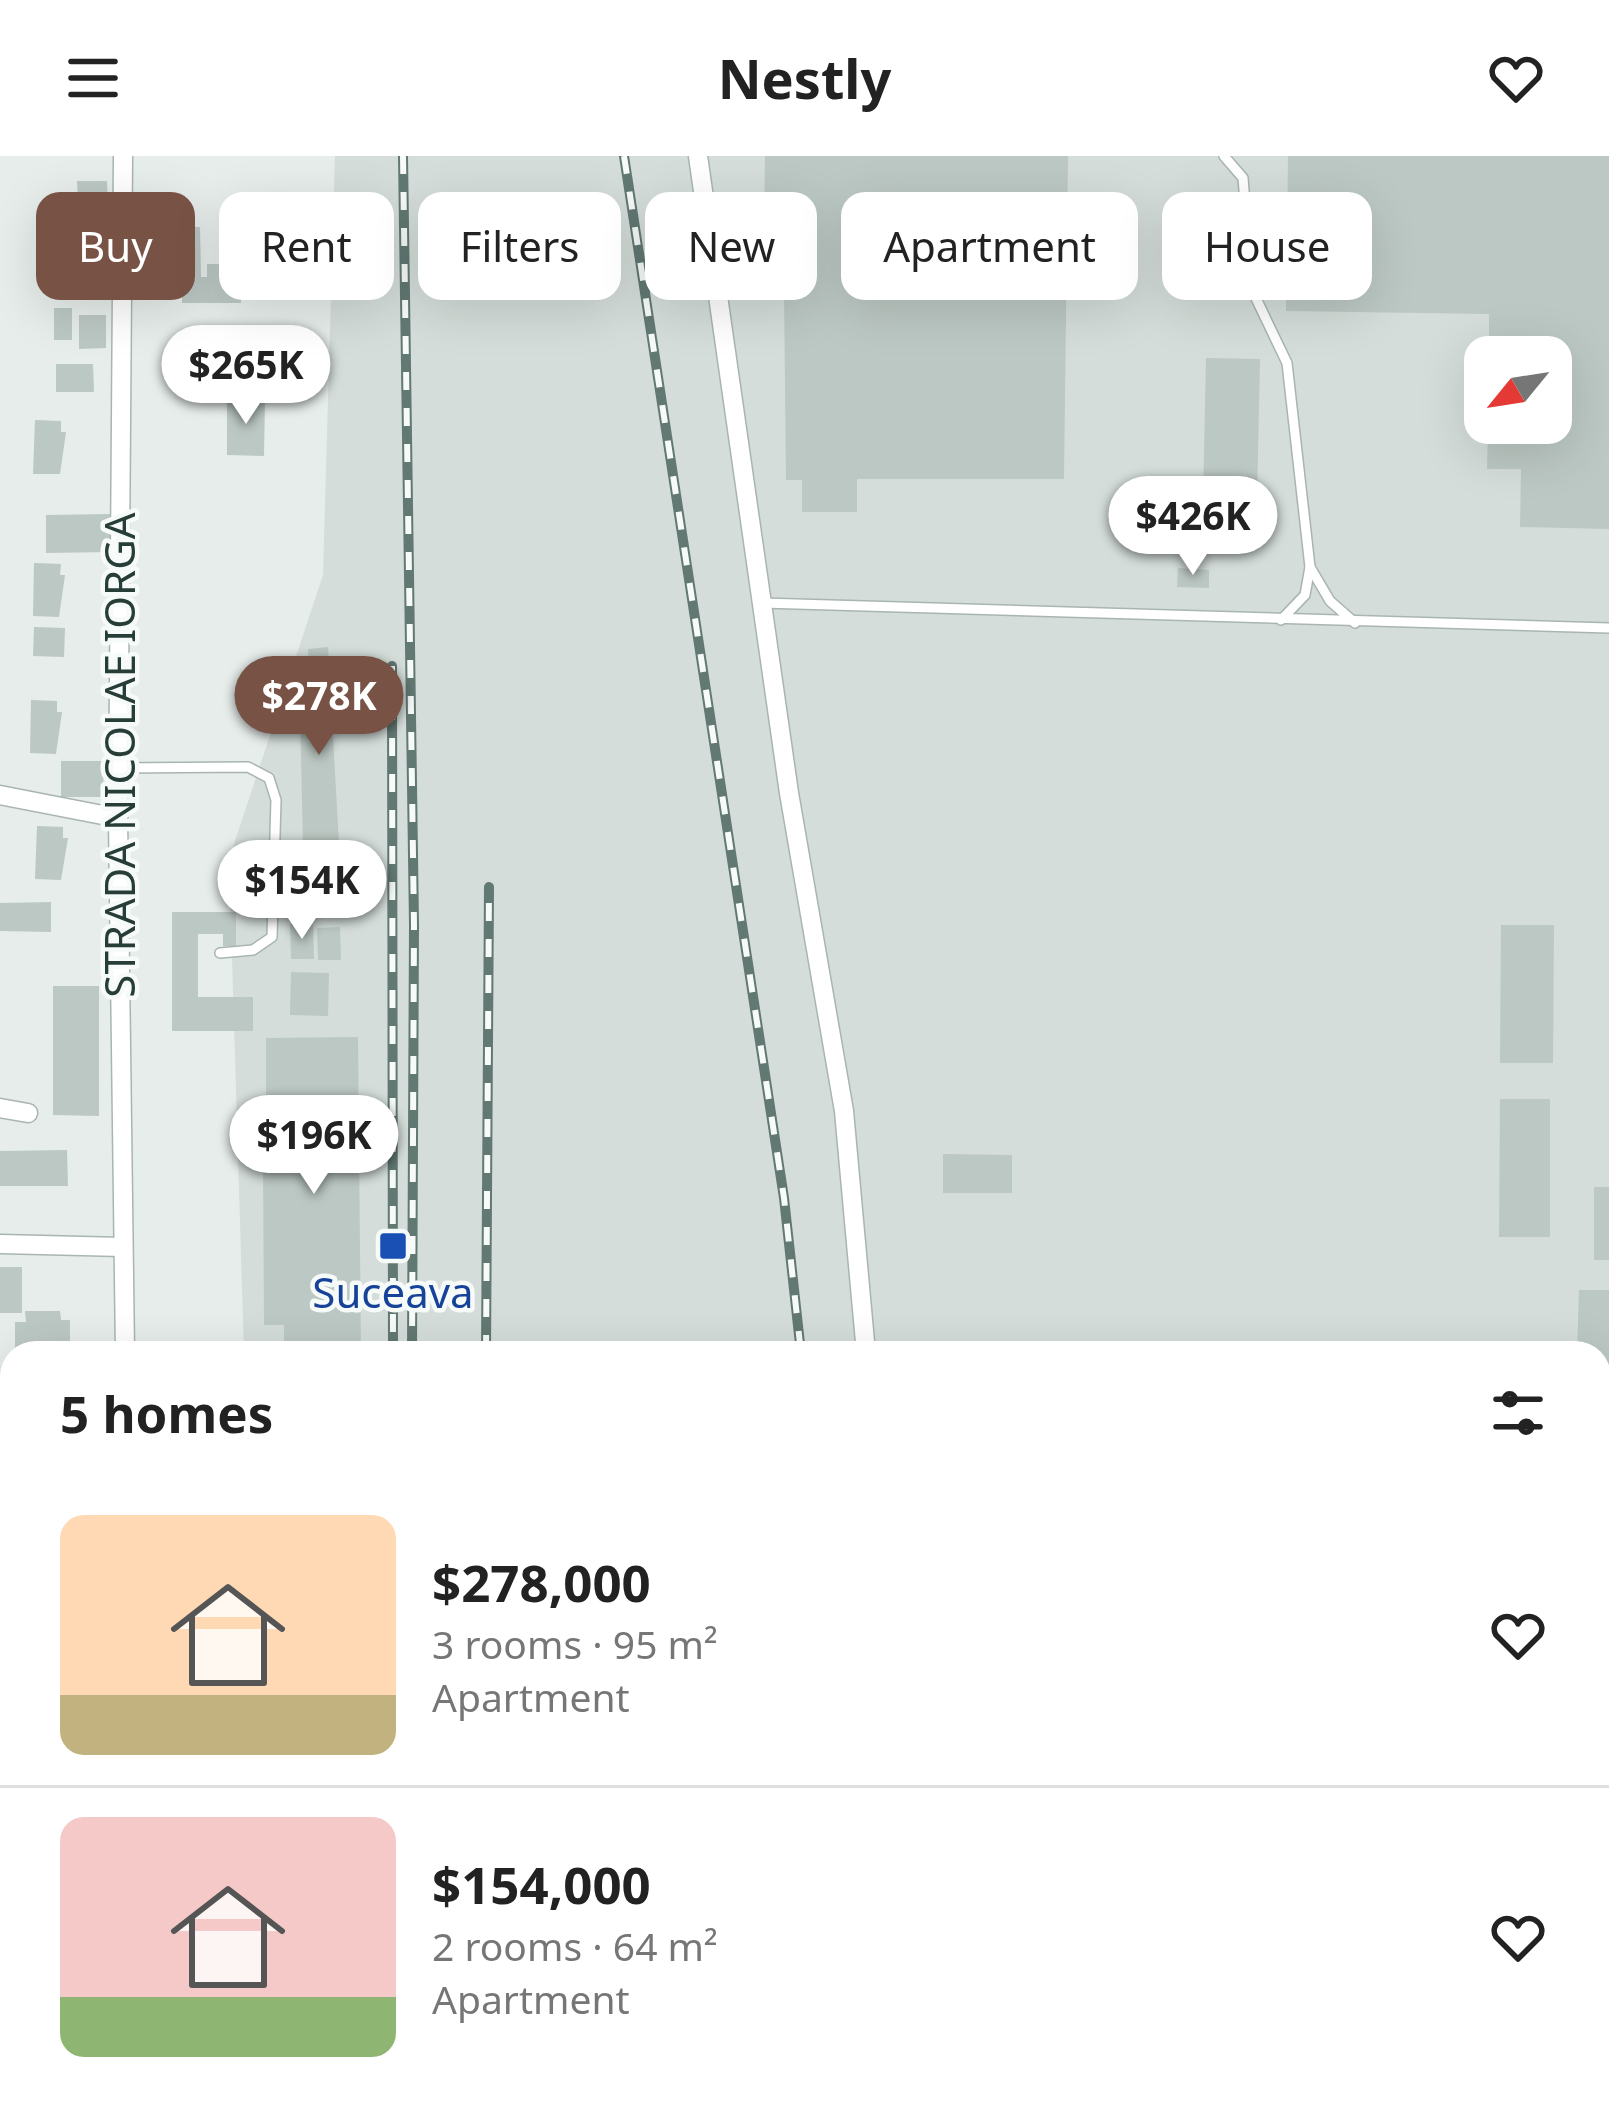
<!DOCTYPE html>
<html lang="en">
<head>
<meta charset="utf-8">
<style>
	:root { --surface:#fff; --page:#f6f6f6; --text:#222; --muted:#767676; --line:#e0e0e0; --accent:#785345 }
	body { margin:0; font-family:"Noto Sans",sans-serif; background:var(--page); color:var(--text); height:100vh; display:flex; flex-direction:column; font-size:45px; white-space:nowrap }
	* { box-sizing:border-box; margin:0 }
	p { font-size:39px; color:var(--muted) }
	.icon { flex:none; width:66px; height:66px; fill:none; stroke:currentColor; stroke-width:2; stroke-linecap:round; stroke-linejoin:round }
	.map { position:relative; flex:1; overflow:hidden }
	.details { position:absolute; left:0px; top:1185px; width:1611px; height:768px; display:flex; flex-direction:column; background:var(--surface); border-radius:36px 36px 0 0; box-shadow:0 12px 48px #0002 }
	.details>* { flex:none }
	.hud { position:absolute; left:36px; top:36px; width:1539px; height:108px; display:flex; gap:24px }
	.needle { width:78px; rotate:240deg }
	.buttons { position:absolute; left:1464px; top:180px; display:grid; gap:24px }
	.buttons a { display:grid; place-items:center; width:108px; height:108px; border-radius:24px; background:var(--surface); box-shadow:0 12px 48px #0002; font-size:60px }
	.price { position:absolute; translate:-50% -102px; padding:0 27px; border-radius:42px; background:#fff; color:#222; font-size:39px; line-height:78px; filter:drop-shadow(0 3px 6px #0008) }
	.price::after { content:''; position:absolute; left:50%; top:72px; width:36px; height:27px; margin-left:-18px; background:inherit; clip-path:polygon(0 0,100% 0,50% 100%) }
	.price.selected { background:var(--accent); color:#fff }
	ul { padding:0; list-style:none }
	li { display:flex; align-items:center; gap:36px; height:300px; padding:0 60px }
	li+li { border-top:3px solid var(--line) }
	li span { display:grid; place-items:center; flex:none; width:336px; height:240px; border-radius:24px; color:#555 }
	li>.icon { margin-inline-start:auto }
	span .icon { width:144px; height:144px; fill:#fffc; stroke-width:1 }
	li b { font-size:51px }
	h2 { display:flex; justify-content:space-between; align-items:center; height:144px; padding:0 60px; font-size:51px }
	.pill { padding:0 42px; border-radius:24px; background:var(--surface); box-shadow:0 12px 48px #0002; font-size:42px; line-height:108px }
	.pill.selected { background:var(--accent); color:#fff }
	header { display:flex; justify-content:space-between; align-items:center; height:156px; padding:0 60px; background:var(--surface); font-size:54px; font-weight:700 }
	.map>svg:first-child { display:block }
	.built { fill:#d4ddd9; fill-rule:evenodd }
	.building { fill:#bcc8c3 }
	.lines { fill:none; stroke-linecap:round; stroke-linejoin:round }
	.service-casing { stroke:#a9b5b1; stroke-width:12 }
	.minor-casing { stroke:#a9b5b1; stroke-width:21 }
	.path { stroke:#8aada2; stroke-width:3; stroke-dasharray:6 9; stroke-linecap:butt }
	.service { stroke:#fff; stroke-width:9 }
	.minor { stroke:#fff; stroke-width:18 }
	.rail-casing { stroke:#627873; stroke-width:10 }
	.rail { stroke:#f6faf8; stroke-width:6; stroke-dasharray:18; stroke-linecap:butt }
	.transit-dot { fill:#1a4fb4; stroke:#f6faf8; stroke-width:4.5 }
	.labels { text-anchor:middle; stroke-width:9; stroke-linejoin:round; paint-order:stroke }
	.street-label { font-size:42px; fill:#273d38; stroke:#f6faf8 }
	.transit-label { font-size:42px; fill:#164399; stroke:#f6faf8 }
</style>
</head>
<body>
<header><svg class="icon" aria-label="menu" viewBox="0 0 24 24"><path d="M4 6h16M4 12h16M4 18h16"/></svg>Nestly<svg class="icon" aria-label="heart" viewBox="0 0 24 24"><path d="M12 20l-8-8c-3-5 5-10 8-4 3-6 11-1 8 4z"/></svg></header>
<div class="map">
<svg width="1609" height="1953" viewBox="0 0 1609 1953">
	<rect width="100%" height="100%" fill="#e6edea"/>
	<path class="built" d="M 335,0 L 1609,0 L 1609,1953 L 234,1953 L 235,1941 L 1599,1941 L 1599,1197 L 244,1197 L 229,703 L 323,419 ZM 1485,201 L 1551,201 L 1551,267 L 1485,267 Z"/>
	<g class="building">
		<path d="M 765,0 L 1068,0 L 1064,323 L 857,323 L 857,356 L 802,356 L 802,324 L 786,324 L 784,135 L 763,135 Z"/>
		<path d="M 1288,0 L 1609,0 L 1609,373 L 1520,371 L 1521,313 L 1487,313 L 1488,267 L 1551,267 L 1551,201 L 1489,201 L 1489,158 L 1286,155 Z"/>
		<path d="M 77,25 L 107,25 L 108,48 L 78,48 Z"/>
		<path d="M 173,71 L 200,71 L 201,121 L 207,121 L 207,108 L 241,108 L 241,147 L 182,147 L 182,140 L 174,140 L 174,97 L 169,97 Z"/>
		<rect x="54" y="152" width="18" height="32"/>
		<path d="M 79,159 L 106,159 L 106,192 L 79,193 Z"/>
		<path d="M 1206,202 L 1260,203 L 1256,392 L 1202,391 Z"/>
		<path d="M 56,208 L 93,208 L 94,236 L 56,236 Z"/>
		<path d="M 227,243 L 265,244 L 264,300 L 227,299 Z"/>
		<path d="M 35,264 L 61,265 L 61,276 L 66,276 L 60,318 L 33,318 Z"/>
		<path d="M 111,358 L 111,396 L 46,397 L 46,359 Z"/>
		<path d="M 34,407 L 61,408 L 60,419 L 65,419 L 59,461 L 33,460 Z"/>
		<path d="M 1178,412 L 1209,414 L 1209,432 L 1177,431 Z"/>
		<path d="M 34,471 L 65,472 L 64,501 L 33,500 Z"/>
		<path d="M 328,491 L 339,688 L 303,690 L 300,554 L 312,553 L 308,493 Z"/>
		<path d="M 31,544 L 57,545 L 57,556 L 62,556 L 56,598 L 30,597 Z"/>
		<path d="M 61,605 L 103,605 L 104,641 L 61,641 Z"/>
		<path d="M 37,670 L 63,671 L 63,682 L 68,682 L 61,724 L 35,723 Z"/>
		<path d="M 328,697 L 332,756 L 293,759 L 289,699 Z"/>
		<path d="M 51,746 L 51,776 L 0,775 L 0,747 Z"/>
		<path d="M 172,756 L 236,756 L 236,791 L 223,790 L 223,778 L 198,778 L 198,841 L 253,841 L 253,875 L 172,875 Z"/>
		<path d="M 290,768 L 313,768 L 314,803 L 291,803 Z"/>
		<path d="M 1501,769 L 1554,769 L 1553,907 L 1500,907 Z"/>
		<path d="M 340,771 L 341,804 L 318,804 L 317,772 Z"/>
		<path d="M 291,816 L 329,817 L 328,860 L 290,859 Z"/>
		<path d="M 53,830 L 99,830 L 99,960 L 53,959 Z"/>
		<path d="M 358,881 L 361,1197 L 284,1197 L 284,1169 L 264,1169 L 263,1001 L 286,1001 L 285,942 L 266,942 L 266,882 Z"/>
		<path d="M 1500,943 L 1550,943 L 1550,1081 L 1499,1081 Z"/>
		<path d="M 67,994 L 68,1030 L 0,1030 L 0,995 Z"/>
		<path d="M 943,998 L 1012,999 L 1012,1037 L 943,1037 Z"/>
		<rect x="1594" y="1031" width="15" height="73"/>
		<rect x="0" y="1111" width="22" height="46"/>
		<path d="M 1579,1134 L 1609,1134 L 1609,1273 L 1599,1273 L 1599,1197 L 1577,1197 Z"/>
		<path d="M 25,1155 L 60,1155 L 61,1164 L 70,1164 L 70,1196 L 15,1197 L 15,1166 L 26,1166 Z"/>
		<rect x="1599" y="1308" width="10" height="137"/>
		<rect x="139" y="1941" width="48" height="12"/>
	</g>
	<g class="lines">
		<defs>
			<g id="service">
				<path d="M 1224,0 L 1243,22 L 1252,134 L 1287,207 L 1310,411 L 1305,439 L 1281,464"/>
				<path d="M 1310,411 L 1330,445 L 1355,467"/>
				<path d="M 762,447 L 1609,472"/>
				<path d="M 118,612 L 248,611 L 269,622 L 276,644 L 272,781 L 253,794 L 220,797"/>
			</g>
			<g id="minor">
				<path d="M 123,0 L 118,662 L 125,1197"/>
				<path d="M 698,0 L 789,637 L 844,955 L 866,1197"/>
				<path d="M 0,639 L 118,662"/>
				<path d="M 0,952 L 28,957"/>
				<path d="M 0,1088 L 123,1091"/>
				<path d="M 0,1281 L 12,1281"/>
				<path d="M 0,1466 L 12,1466"/>
				<path d="M 121,1941 L 121,1953"/>
				<path d="M 645,1953 L 646,1941"/>
			</g>
		</defs>
		<use href="#service" class="service-casing"/>
		<use href="#minor" class="minor-casing"/>
		<path class="path" d="M 1379,1941 L 1381,1953"/>
		<use href="#service" class="service"/>
		<use href="#minor" class="minor"/>
		<defs>
			<g id="rail">
				<path d="M 403,0 L 414,769 L 412,1197"/>
				<path d="M 624,0 L 784,1042 L 801,1197"/>
				<path d="M 392,510 L 393,1197"/>
				<path d="M 486,1197 L 489,731"/>
				<path d="M 603,1942 L 604,1941"/>
				<path d="M 383,1953 L 383,1941"/>
				<path d="M 478,1953 L 479,1941"/>
			</g>
		</defs>
		<use href="#rail" class="rail-casing"/>
		<use href="#rail" class="rail"/>
	</g>
	<rect class="transit-dot" x="378" y="1075" width="30" height="30" rx="6"/>
	<g class="labels">
		<g class="street-label">
			<text transform="translate(120 599) rotate(-90)" y="15">STRADA NICOLAE IORGA</text>
		</g>
		<g class="transit-label">
			<text x="393" y="1152">Suceava</text>
		</g>
	</g>
</svg>
<div class="buttons">
<a><svg class="needle" viewBox="-14 -14 28 28"><path d="M0-13l5 13h-10z" fill="#e53935"/><path d="M0 13l5-13h-10z" fill="#767676"/></svg></a>
</div>
<b class="price" style="left:246px;top:271px">$265K</b>
<b class="price" style="left:1193px;top:422px">$426K</b>
<b class="price selected" style="left:319px;top:602px">$278K</b>
<b class="price" style="left:302px;top:786px">$154K</b>
<b class="price" style="left:314px;top:1041px">$196K</b>
<div class="hud">
<a class="pill selected">Buy</a>
<a class="pill">Rent</a>
<a class="pill">Filters</a>
<a class="pill">New</a>
<a class="pill">Apartment</a>
<a class="pill">House</a>
</div>
<section class="details">
<h2>5 homes<svg class="icon" aria-label="filters" viewBox="0 0 24 24"><path d="M4 7h16M4 17h16"/><circle cx="9" cy="7" r="2"/><circle cx="15" cy="17" r="2"/></svg></h2>
<ul>
<li><span style="background:linear-gradient(#ffd9b3 75%,#c2b280 0)"><svg class="icon" aria-label="home" viewBox="0 0 24 24"><path d="M3 11l9-7 9 7M6 9v11h12V9"/></svg></span><div><b>$278,000</b><p>3 rooms · 95 m²</p><p>Apartment</p></div><svg class="icon" aria-label="heart" viewBox="0 0 24 24"><path d="M12 20l-8-8c-3-5 5-10 8-4 3-6 11-1 8 4z"/></svg></li>
<li><span style="background:linear-gradient(#f6c9c9 75%,#8fb573 0)"><svg class="icon" aria-label="home" viewBox="0 0 24 24"><path d="M3 11l9-7 9 7M6 9v11h12V9"/></svg></span><div><b>$154,000</b><p>2 rooms · 64 m²</p><p>Apartment</p></div><svg class="icon" aria-label="heart" viewBox="0 0 24 24"><path d="M12 20l-8-8c-3-5 5-10 8-4 3-6 11-1 8 4z"/></svg></li>
</ul>
</section>
</div>
</body>
</html>
